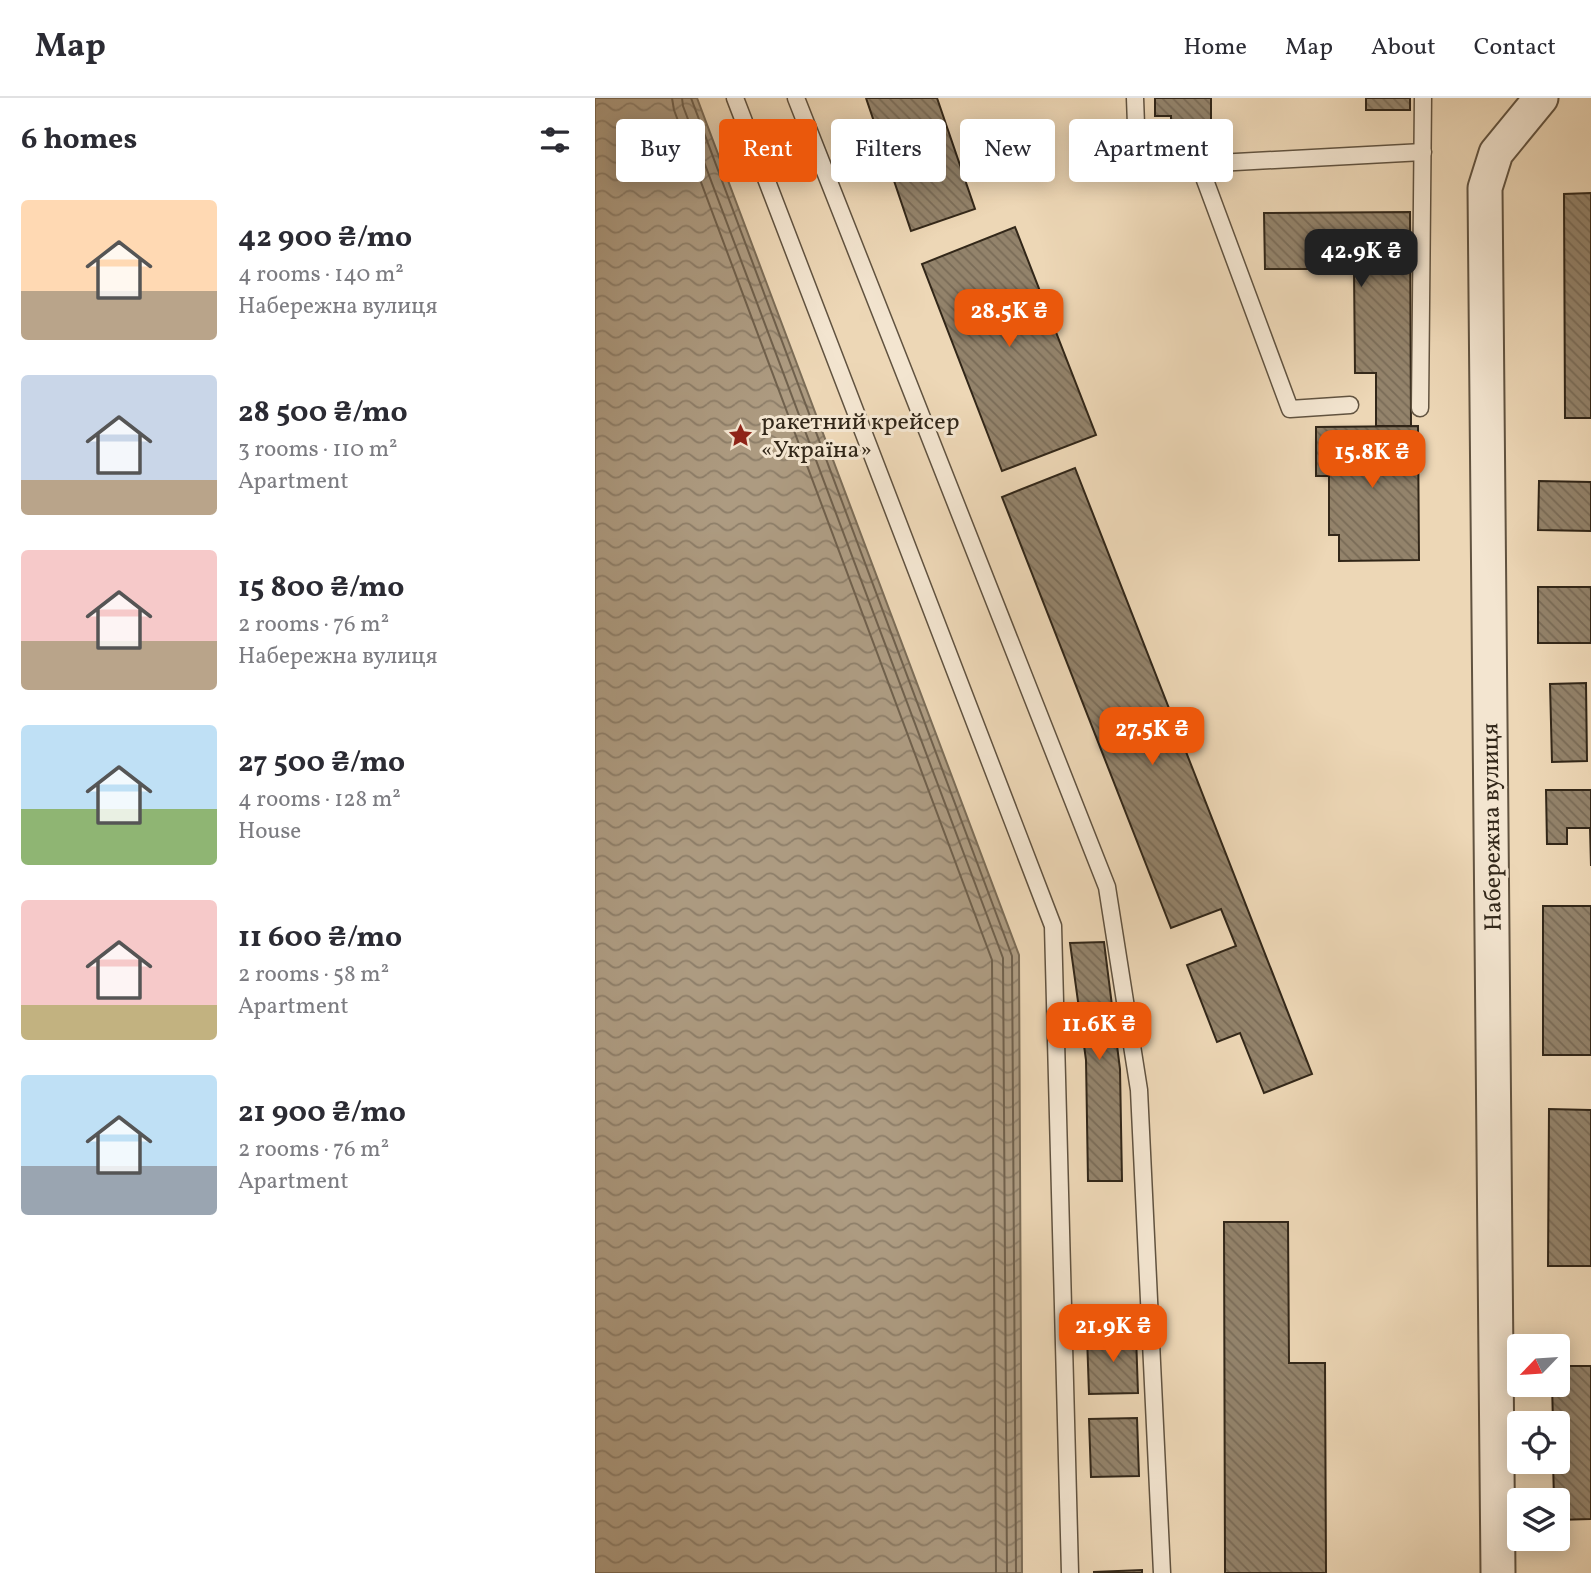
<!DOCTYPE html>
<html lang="en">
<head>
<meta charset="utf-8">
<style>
	:root { --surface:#fff; --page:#f7f7f7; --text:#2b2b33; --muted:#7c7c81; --line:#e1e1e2; --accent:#ea580c }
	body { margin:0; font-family:Vollkorn,serif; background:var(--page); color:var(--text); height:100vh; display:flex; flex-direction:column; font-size:26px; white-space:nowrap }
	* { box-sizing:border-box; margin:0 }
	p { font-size:23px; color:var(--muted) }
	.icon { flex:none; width:38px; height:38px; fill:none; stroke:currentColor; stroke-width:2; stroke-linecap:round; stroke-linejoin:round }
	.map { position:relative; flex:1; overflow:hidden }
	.panel { display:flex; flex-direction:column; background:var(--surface); width:595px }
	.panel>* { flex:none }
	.guide { position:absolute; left:21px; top:21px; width:665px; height:63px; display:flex; gap:14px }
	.needle { width:46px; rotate:245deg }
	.tools { position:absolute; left:912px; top:1236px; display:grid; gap:14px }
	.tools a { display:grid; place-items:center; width:63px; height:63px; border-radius:7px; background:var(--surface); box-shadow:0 4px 18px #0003; font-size:35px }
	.price { position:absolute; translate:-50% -60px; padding:0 16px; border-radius:14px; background:var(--accent); color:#fff; font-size:23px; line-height:46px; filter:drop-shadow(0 2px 4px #0008) }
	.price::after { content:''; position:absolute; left:50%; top:42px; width:21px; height:16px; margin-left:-10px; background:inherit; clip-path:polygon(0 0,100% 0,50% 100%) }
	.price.active { background:#222; color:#fff }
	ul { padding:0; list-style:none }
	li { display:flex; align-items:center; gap:21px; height:175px; padding:0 21px }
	li span { display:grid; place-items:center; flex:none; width:196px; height:140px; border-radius:7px; color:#555 }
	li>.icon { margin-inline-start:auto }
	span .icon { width:84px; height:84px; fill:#fffc; stroke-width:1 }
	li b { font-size:30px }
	h2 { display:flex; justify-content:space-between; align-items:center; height:84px; padding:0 21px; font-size:30px }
	.pill { padding:0 24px; border-radius:7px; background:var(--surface); box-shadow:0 4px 18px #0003; font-size:24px; line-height:63px }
	.pill.active { background:var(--accent); color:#fff }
	header { display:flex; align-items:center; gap:42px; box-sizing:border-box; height:98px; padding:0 35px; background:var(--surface); border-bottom:2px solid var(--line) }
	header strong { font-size:33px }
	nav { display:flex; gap:38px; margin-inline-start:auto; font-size:24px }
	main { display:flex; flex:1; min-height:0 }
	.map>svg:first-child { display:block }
	.water { fill:url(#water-waves); stroke:#7c6d57; stroke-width:2 }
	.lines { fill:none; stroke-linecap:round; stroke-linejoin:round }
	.shore { stroke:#70614d; stroke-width:2 }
	.building { fill:url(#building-back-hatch); stroke:#322719; stroke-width:2 }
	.lane-casing { stroke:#615340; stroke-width:19 }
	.street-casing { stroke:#615340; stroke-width:37 }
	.lane { stroke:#f3e5d0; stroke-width:16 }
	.street { stroke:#f3e5d0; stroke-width:33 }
	.labels { text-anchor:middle; stroke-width:6; stroke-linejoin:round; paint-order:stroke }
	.poi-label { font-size:24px; fill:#322719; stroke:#f3e5d0; text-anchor:start }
	.street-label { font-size:24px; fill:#322719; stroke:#f3e5d0 }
</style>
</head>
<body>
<header>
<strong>Map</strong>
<nav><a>Home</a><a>Map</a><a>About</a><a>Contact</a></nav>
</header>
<main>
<section class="panel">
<h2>6 homes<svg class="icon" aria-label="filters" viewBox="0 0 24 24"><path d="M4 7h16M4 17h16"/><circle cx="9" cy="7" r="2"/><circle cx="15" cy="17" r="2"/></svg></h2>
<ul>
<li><span style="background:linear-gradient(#ffd9b3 65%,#b9a48a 0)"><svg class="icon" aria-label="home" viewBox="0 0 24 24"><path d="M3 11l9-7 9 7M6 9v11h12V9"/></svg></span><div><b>42 900 ₴/mo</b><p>4 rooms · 140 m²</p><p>Набережна вулиця</p></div></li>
<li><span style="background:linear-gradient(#c9d6e8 75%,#b9a48a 0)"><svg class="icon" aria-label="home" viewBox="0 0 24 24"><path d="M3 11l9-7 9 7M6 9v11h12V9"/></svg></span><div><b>28 500 ₴/mo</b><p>3 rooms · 110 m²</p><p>Apartment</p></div></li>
<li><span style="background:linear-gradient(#f6c9c9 65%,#b9a48a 0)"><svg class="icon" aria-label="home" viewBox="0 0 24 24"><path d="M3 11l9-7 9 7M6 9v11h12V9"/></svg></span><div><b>15 800 ₴/mo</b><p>2 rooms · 76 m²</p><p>Набережна вулиця</p></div></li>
<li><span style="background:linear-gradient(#bfe0f5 60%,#8fb573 0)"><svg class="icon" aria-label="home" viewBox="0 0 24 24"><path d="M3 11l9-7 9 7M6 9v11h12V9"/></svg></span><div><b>27 500 ₴/mo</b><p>4 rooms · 128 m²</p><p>House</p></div></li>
<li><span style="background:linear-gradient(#f6c9c9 75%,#c2b280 0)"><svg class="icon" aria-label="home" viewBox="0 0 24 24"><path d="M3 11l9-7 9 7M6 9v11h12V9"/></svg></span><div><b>11 600 ₴/mo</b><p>2 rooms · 58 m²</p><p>Apartment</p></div></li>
<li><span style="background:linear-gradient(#bfe0f5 65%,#9aa5b1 0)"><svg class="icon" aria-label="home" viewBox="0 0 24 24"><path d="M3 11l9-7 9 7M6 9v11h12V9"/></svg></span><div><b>21 900 ₴/mo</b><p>2 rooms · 76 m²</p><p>Apartment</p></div></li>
</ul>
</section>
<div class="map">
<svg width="996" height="1475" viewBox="0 0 996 1475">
	<defs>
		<pattern id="water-waves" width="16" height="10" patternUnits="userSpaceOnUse" patternTransform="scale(1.75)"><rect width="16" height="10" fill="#ad9b81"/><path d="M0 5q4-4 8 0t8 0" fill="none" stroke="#8d7e69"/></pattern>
		<pattern id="building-back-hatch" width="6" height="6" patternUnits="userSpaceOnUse" patternTransform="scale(1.75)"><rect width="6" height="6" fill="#93836b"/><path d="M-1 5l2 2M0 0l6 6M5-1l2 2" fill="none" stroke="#796b57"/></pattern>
	</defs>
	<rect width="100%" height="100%" fill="#edd7b6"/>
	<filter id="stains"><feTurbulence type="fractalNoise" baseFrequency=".00286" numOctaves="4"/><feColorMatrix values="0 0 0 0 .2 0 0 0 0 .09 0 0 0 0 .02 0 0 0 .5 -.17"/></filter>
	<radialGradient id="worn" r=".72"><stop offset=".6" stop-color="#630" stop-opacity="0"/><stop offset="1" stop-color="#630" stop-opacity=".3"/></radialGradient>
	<path class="water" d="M 0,0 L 102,0 L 424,857 L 427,1475 L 0,1475 Z"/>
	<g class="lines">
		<g class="shore">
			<path d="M 77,0 L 79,12 L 397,862 L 401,1475"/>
			<path d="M 87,0 L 88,8 L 408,860 L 412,1475"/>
			<path d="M 96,0 L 417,858 L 421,1475"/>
		</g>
	</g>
	<g class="building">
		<path d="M 271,0 L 342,0 L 380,111 L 316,133 Z"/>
		<path d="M 560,0 L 616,0 L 616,29 L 576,30 L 576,18 L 560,18 Z"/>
		<rect x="771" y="0" width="44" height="12"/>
		<path d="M 996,95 L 996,320 L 970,320 L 969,96 Z"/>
		<path d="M 815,114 L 816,328 L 781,328 L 781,275 L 760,275 L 759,171 L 670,171 L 669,115 Z"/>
		<path d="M 420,129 L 501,337 L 407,373 L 327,166 Z"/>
		<path d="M 823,328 L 824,462 L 744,463 L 744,437 L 734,437 L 734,378 L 721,378 L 721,329 Z"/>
		<path d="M 480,370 L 717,976 L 669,995 L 645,935 L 622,944 L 592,867 L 641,848 L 626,811 L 576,830 L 407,399 Z"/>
		<path d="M 944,383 L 996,384 L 996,433 L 943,432 Z"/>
		<rect x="943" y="489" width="53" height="56"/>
		<path d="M 991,585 L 992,663 L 957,664 L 955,586 Z"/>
		<path d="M 951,692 L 996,692 L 996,768 L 995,730 L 972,730 L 972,746 L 952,746 Z"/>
		<rect x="948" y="808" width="48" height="149"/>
		<path d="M 509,844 L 525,971 L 527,1083 L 493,1083 L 491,962 L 475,845 Z"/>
		<path d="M 954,1011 L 996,1012 L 996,1168 L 953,1168 Z"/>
		<path d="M 629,1124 L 693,1124 L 694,1265 L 730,1265 L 731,1475 L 630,1475 Z"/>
		<path d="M 541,1237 L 543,1295 L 494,1296 L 492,1238 Z"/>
		<path d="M 962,1268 L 996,1268 L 996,1421 L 962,1422 L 962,1402 L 959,1402 L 958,1363 L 962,1363 L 962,1325 L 958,1325 L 957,1286 L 962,1286 Z"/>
		<path d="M 542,1320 L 544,1378 L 496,1379 L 494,1321 Z"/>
		<path d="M 547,1472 L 547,1475 L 499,1475 L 499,1474 Z"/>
	</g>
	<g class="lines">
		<defs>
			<g id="lane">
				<path d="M 140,0 L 458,828 L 475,1475"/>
				<path d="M 201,0 L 512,789 L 544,992 L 567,1475"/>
				<path d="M 540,0 L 541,27 L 604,66"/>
				<path d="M 755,307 L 695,311 L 604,66 L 828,54"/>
				<path d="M 825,310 L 828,0"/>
			</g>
			<path id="street" d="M 903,1475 L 890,90 L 901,55 L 946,0"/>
		</defs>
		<use href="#lane" class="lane-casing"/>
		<use href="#street" class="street-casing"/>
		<use href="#lane" class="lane"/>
		<use href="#street" class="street"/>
	</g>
	<defs>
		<symbol id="sight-bare" viewBox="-9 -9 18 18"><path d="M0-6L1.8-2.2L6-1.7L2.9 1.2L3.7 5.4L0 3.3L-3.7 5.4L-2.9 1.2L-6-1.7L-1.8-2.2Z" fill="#8f2418" stroke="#f3e5d0" stroke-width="2.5" paint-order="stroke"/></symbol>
	</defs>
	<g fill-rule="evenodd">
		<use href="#sight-bare" x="128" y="320" width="35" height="35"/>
	</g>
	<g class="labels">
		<g class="poi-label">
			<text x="166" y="331">ракетний крейсер<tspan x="166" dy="28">«Україна»</tspan></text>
		</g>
		<g class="street-label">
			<text transform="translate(896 729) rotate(-91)" y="8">Набережна вулиця</text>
		</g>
	</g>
	<rect width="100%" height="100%" filter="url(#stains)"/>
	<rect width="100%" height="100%" fill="url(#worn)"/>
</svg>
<div class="tools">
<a><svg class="needle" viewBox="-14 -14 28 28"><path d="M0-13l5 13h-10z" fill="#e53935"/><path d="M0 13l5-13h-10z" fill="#7c7c81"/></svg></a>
<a><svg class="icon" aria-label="locate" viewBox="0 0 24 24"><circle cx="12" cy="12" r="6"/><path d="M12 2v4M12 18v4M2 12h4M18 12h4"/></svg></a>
<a><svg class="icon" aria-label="layers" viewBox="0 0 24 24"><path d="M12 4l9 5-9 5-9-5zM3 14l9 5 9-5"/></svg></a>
</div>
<b class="price active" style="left:766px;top:191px">42.9K ₴</b>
<b class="price" style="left:414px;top:251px">28.5K ₴</b>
<b class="price" style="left:777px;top:392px">15.8K ₴</b>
<b class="price" style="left:557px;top:669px">27.5K ₴</b>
<b class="price" style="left:504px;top:964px">11.6K ₴</b>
<b class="price" style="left:518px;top:1266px">21.9K ₴</b>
<div class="guide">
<a class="pill">Buy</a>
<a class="pill active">Rent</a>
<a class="pill">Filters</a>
<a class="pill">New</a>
<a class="pill">Apartment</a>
</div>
</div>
</main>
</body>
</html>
